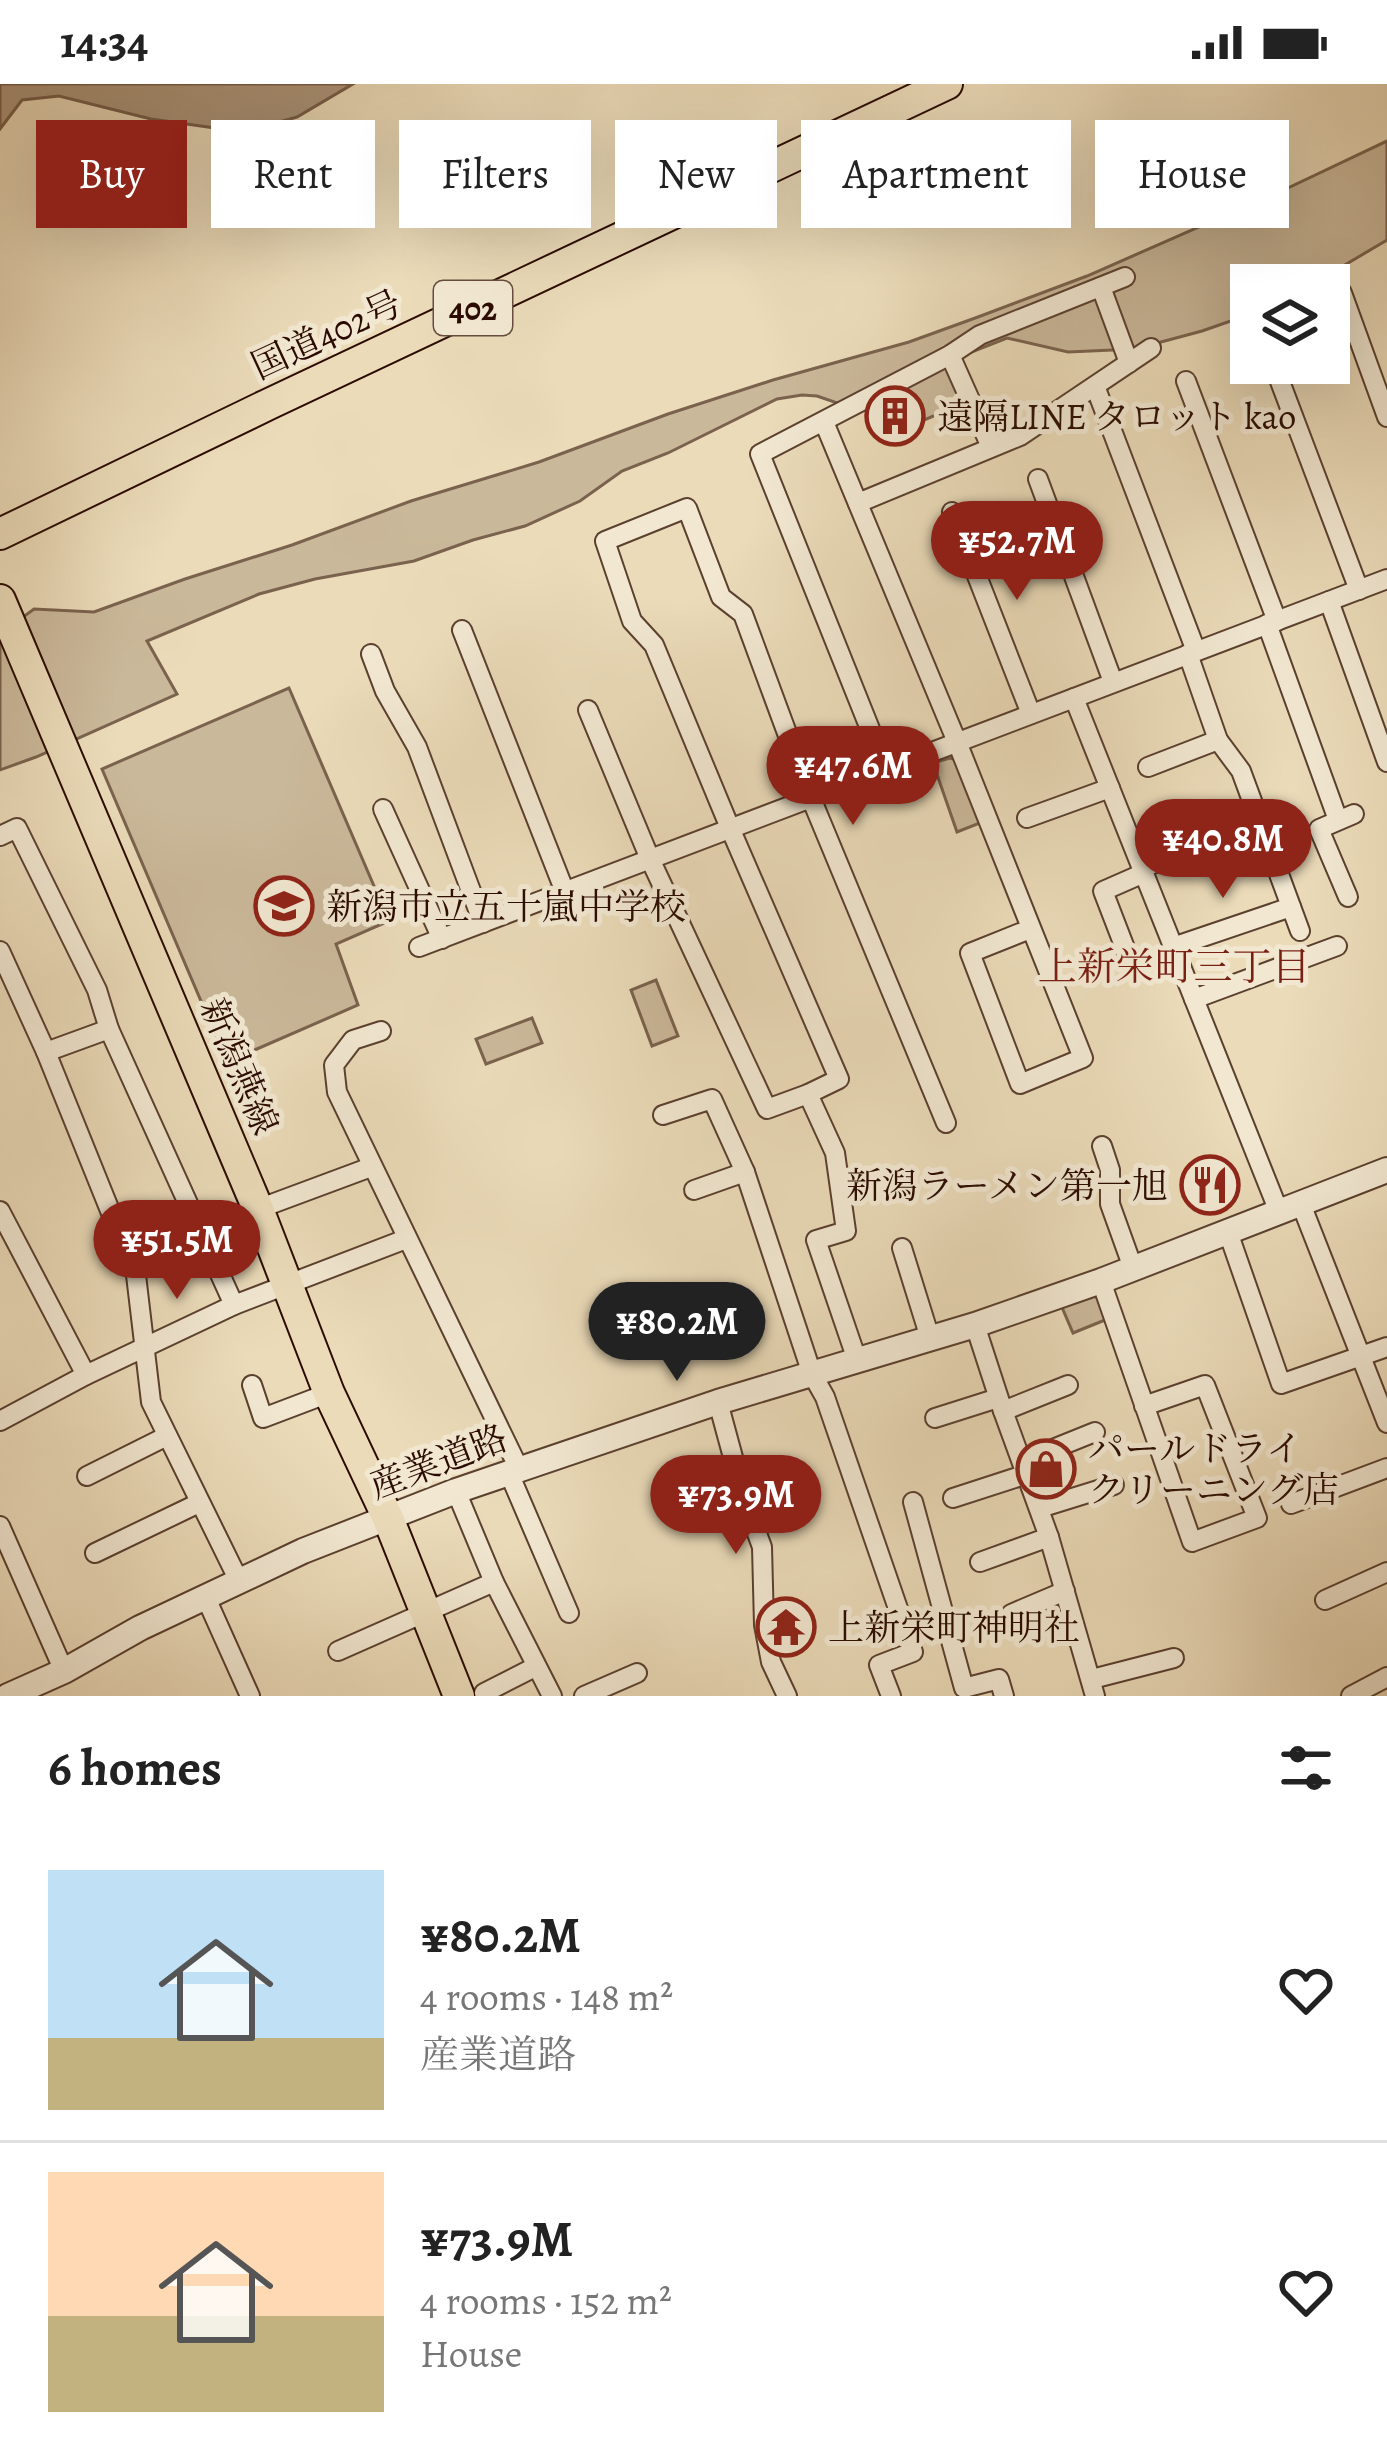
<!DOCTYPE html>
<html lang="en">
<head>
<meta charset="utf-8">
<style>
	:root { --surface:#fff; --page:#f6f6f6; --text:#222; --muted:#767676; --line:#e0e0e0; --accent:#8f2418 }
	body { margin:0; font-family:Alegreya,"Noto Serif JP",serif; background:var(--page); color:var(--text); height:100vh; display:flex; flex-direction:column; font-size:45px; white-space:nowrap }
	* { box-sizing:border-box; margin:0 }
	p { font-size:39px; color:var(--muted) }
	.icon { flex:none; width:66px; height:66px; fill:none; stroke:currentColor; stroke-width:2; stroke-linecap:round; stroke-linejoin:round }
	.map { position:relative; height:1612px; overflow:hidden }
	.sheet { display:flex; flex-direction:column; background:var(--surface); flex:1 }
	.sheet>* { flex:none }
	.top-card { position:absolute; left:36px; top:36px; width:1317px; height:108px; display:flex; gap:24px }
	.controls { position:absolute; left:1230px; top:180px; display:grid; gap:24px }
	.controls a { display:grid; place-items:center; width:120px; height:120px; border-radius:0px; background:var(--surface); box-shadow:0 12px 48px #0002; font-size:60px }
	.price { position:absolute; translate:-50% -102px; padding:0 27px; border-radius:42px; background:var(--accent); color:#fff; font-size:39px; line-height:78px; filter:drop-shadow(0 3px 6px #0008) }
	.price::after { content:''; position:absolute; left:50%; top:72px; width:36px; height:27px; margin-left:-18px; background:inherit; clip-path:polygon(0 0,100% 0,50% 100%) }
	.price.selected { background:#222; color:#fff }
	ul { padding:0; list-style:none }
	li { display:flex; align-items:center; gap:36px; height:300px; padding:0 48px }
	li+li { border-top:3px solid var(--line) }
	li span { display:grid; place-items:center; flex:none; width:336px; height:240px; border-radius:0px; color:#555 }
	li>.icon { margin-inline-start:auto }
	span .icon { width:144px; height:144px; fill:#fffc; stroke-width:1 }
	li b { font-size:51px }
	h2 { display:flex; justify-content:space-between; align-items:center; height:144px; padding:0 48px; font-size:51px }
	.tag { padding:0 42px; border-radius:0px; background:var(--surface); box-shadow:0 12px 48px #0002; font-size:42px; line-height:108px }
	.tag.selected { background:var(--accent); color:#fff }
	.status { display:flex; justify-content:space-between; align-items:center; height:84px; padding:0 60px; background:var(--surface); direction:ltr }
	.status svg { height:33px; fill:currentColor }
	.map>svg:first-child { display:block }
	.green { fill:#cab89a; stroke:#7a624e; stroke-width:3 }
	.water { fill:#aa947a; stroke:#775d4a; stroke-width:3 }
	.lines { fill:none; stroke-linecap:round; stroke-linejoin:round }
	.minor-casing { stroke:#5b3f2f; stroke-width:22 }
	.tertiary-casing { stroke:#5b3f2f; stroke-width:28 }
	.primary-casing { stroke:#2b0b01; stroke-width:34 }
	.trunk-casing { stroke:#2b0b01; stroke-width:34 }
	.minor { stroke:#f2e8d2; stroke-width:18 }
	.tertiary { stroke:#f2e8d2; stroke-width:24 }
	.primary { stroke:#ebdbb9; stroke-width:30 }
	.trunk { stroke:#ebdbb9; stroke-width:30 }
	.labels { text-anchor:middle; stroke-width:10; stroke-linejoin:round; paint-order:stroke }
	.shield { fill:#f2e8d2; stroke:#674d40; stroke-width:3 }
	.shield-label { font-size:33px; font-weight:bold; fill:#2b0b01 }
	.street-label { font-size:36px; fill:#2b0b01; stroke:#f2e8d2 }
	.poi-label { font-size:36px; fill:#2b0b01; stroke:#f2e8d2; text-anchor:start }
	.neighbourhood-label { font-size:39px; fill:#7a1f14; stroke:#f2e8d2 }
</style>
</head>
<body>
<div class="status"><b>14:34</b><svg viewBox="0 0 49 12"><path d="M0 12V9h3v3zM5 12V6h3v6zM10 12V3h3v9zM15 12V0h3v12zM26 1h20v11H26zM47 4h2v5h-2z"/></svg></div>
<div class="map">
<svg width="1387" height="1612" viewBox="0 0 1387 1612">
	<rect width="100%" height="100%" fill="#ebdbb9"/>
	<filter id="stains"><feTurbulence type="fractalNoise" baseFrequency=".00167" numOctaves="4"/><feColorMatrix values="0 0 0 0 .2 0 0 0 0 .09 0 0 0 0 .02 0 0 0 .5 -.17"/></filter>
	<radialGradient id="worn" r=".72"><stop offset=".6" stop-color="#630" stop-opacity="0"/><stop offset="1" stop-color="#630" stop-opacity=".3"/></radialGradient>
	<g class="green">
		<path d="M 1387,57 L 1387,156 L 1311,201 L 1251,201 L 1251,230 L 1202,247 L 1135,265 L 1068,268 L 1007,254 L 840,320 L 817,312 L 802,311 L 777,315 L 668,369 L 622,387 L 580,417 L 525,442 L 473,456 L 414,477 L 315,495 L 259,510 L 147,557 L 177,610 L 36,673 L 0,686 L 0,550 L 34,525 L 94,528 L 185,495 L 292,461 L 411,417 L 539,378 L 668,330 L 773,296 L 909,258 L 978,233 L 1087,192 L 1290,103 Z"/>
		<path d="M 942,282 L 948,285 L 962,320 L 910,342 L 897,308 Z"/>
		<path d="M 289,604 L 389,837 L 336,860 L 358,921 L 227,978 L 102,685 Z"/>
		<path d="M 950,674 L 957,676 L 980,739 L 957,748 L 933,679 Z"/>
		<path d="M 656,896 L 678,952 L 652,962 L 631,906 Z"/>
		<path d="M 532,934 L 542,959 L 486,980 L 476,955 Z"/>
		<path d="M 1089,1210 L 1100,1215 L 1105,1236 L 1073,1249 L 1061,1221 Z"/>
	</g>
	<path class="water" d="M 0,0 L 353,0 L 297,33 L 243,48 L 151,35 L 59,12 L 22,16 L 0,45 Z"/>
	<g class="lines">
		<defs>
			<g id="minor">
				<path d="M 1101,203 L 1129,279"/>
				<path d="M 1342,209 L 1387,333"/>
				<path d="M 950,271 L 991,363"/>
				<path d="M 1273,279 L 1359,506"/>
				<path d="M 1186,297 L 1277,537"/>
				<path d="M 1095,302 L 1196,567"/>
				<path d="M 824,338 L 957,658 L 1083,974 L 1020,1000 L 970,869 L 1030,845"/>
				<path d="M 1038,395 L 1113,598"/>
				<path d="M 858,419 L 1020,352 L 1151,264"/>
				<path d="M 952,428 L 1031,630"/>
				<path d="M 1329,517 L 1387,678"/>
				<path d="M 1267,540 L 1338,736"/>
				<path d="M 462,546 L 565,808"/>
				<path d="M 371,570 L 385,607 L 417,663 L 483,839"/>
				<path d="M 1188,570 L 1218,656 L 1241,687 L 1300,847"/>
				<path d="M 1074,614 L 1279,1128"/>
				<path d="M 588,626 L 650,775 L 767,1025 L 808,1010 L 835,1069 L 846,1147 L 816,1156 L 857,1276"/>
				<path d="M 1148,683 L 1218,656"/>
				<path d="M 886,685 L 760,370 L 950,271 L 980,251 L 1125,193"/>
				<path d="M 383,725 L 442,855"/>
				<path d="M 1027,734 L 1110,704"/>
				<path d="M 0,752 L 17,744 L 97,906 L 109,945 L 46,968"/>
				<path d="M 1142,784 L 1260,739"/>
				<path d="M 1348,813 L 1319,745 L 1354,730"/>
				<path d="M 419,863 L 1387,495"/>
				<path d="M 1173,863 L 1291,823"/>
				<path d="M 0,867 L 46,968 L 136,1191 L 151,1318 L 239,1497"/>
				<path d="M 1130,877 L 1103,807 L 1144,789"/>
				<path d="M 1194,915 L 1337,862"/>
				<path d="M 109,945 L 234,1221"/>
				<path d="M 381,947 L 353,956 L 334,981 L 337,1008 L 519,1385"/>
				<path d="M 808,1010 L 839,995 L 730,744 L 654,561 L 632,537 L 605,457 L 687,424 L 721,513 L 743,530 L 811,714 L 946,1039"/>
				<path d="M 663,1031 L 712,1015 L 745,1088 L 812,1290 L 825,1313 L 913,1568 L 879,1581 L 891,1612"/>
				<path d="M 1102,1062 L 1110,1086 L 1110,1120 L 1133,1184"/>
				<path d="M 694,1106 L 745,1088"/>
				<path d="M 1301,1120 L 1387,1339"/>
				<path d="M 258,1125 L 371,1083"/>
				<path d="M 0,1127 L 86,1291"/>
				<path d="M 1228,1148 L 1281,1300 L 1387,1263"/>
				<path d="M 902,1164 L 930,1254"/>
				<path d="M 1101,1197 L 1192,1458 L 1257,1434 L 1205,1301 L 1144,1322"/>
				<path d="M 975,1241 L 1003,1327 L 1049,1453 L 1095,1612"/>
				<path d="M 252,1301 L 263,1334 L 329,1309"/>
				<path d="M 718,1318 L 744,1414 L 762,1463 L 764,1541 L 771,1578 L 787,1612"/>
				<path d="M 1003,1327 L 1068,1301"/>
				<path d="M 935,1334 L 998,1314"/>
				<path d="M 0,1337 L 86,1291 L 234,1221 L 406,1155"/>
				<path d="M 1023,1377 L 1095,1348"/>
				<path d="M 509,1389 L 569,1529"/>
				<path d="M 87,1392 L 167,1352"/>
				<path d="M 456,1407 L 494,1498 L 552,1612"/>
				<path d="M 953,1414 L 1027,1390"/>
				<path d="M 913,1418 L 964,1604 L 999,1595 L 1004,1612"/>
				<path d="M 1291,1420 L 1387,1384"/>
				<path d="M 1040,1424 L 1114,1401"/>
				<path d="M 0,1442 L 64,1587"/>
				<path d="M 95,1469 L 199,1419"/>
				<path d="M 980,1478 L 1049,1453"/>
				<path d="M 206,1514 L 250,1612"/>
				<path d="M 1325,1516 L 1387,1488"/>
				<path d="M 1011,1530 L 1065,1507"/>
				<path d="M 338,1567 L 494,1498"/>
				<path d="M 1092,1595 L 1174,1574"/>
				<path d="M 484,1609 L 535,1583"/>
				<path d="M 584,1612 L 637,1589"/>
				<path d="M 1351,1612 L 1387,1593"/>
			</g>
			<path id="tertiary" d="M 8,1612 L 64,1587 L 140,1544 L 303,1467 L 456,1407 L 718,1318 L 975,1241 L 1101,1197 L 1387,1086"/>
			<path id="primary" d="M 0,516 L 258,1125 L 329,1309 L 388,1434 L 459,1612"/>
			<path id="trunk" d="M 0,450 L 269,320 L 947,0"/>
		</defs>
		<use href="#minor" class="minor-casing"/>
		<use href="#tertiary" class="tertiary-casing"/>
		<use href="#primary" class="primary-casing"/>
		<use href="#trunk" class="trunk-casing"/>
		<use href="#minor" class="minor"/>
		<use href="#tertiary" class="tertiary"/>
		<use href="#primary" class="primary"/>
		<use href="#trunk" class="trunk"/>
	</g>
	<defs>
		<symbol id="building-ring" viewBox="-11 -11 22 22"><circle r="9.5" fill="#f2e8d2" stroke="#8f2418" stroke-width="1.5"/><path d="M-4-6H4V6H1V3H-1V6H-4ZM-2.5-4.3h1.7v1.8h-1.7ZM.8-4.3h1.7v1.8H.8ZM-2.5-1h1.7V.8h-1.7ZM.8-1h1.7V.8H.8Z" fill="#8f2418"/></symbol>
		<symbol id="school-ring" viewBox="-11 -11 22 22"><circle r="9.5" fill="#f2e8d2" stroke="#8f2418" stroke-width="1.5"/><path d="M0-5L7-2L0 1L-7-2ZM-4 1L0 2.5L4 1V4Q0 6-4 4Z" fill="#8f2418"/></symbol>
		<symbol id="restaurant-ring" viewBox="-11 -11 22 22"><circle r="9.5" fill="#f2e8d2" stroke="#8f2418" stroke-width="1.5"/><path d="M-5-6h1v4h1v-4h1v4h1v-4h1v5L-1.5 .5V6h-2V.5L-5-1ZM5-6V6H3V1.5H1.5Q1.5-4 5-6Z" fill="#8f2418"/></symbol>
		<symbol id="shop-ring" viewBox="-11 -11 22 22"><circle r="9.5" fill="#f2e8d2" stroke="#8f2418" stroke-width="1.5"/><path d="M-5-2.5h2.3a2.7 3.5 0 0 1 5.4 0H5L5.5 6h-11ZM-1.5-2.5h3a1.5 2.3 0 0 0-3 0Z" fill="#8f2418"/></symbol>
		<symbol id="temple-ring" viewBox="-11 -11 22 22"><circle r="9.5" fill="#f2e8d2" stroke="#8f2418" stroke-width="1.5"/><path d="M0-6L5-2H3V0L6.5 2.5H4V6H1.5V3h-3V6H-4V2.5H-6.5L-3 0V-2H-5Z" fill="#8f2418"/></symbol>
	</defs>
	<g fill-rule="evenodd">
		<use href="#building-ring" x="862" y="299" width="66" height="66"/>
		<use href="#school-ring" x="251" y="789" width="66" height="66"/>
		<use href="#restaurant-ring" x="1177" y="1068" width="66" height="66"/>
		<use href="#shop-ring" x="1013" y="1352" width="66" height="66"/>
		<use href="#temple-ring" x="753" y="1510" width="66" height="66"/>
	</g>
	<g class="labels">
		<rect class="shield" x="434" y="197" width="78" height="54" rx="9"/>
		<g class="shield-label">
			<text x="473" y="236">402</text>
		</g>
		<g class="street-label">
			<text transform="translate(326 250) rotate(-25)" y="13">国道402号</text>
			<text transform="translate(240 982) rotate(67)" y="13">新潟燕線</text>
			<text transform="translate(438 1377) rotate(-21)" y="13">産業道路</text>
		</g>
		<g class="poi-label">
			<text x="937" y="345">遠隔LINE タロット kao</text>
			<text x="326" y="835">新潟市立五十嵐中学校</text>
			<text x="1168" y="1114" text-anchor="end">新潟ラーメン第一旭</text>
			<text x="1088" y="1377">パールドライ<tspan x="1088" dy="41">クリーニング店</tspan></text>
			<text x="828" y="1556">上新栄町神明社</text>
		</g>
		<g class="neighbourhood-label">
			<text x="1174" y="896">上新栄町三丁目</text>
		</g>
	</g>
	<rect width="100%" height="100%" filter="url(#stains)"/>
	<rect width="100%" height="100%" fill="url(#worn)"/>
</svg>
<div class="controls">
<a><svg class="icon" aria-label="layers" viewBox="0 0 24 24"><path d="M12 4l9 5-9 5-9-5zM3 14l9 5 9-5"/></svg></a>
</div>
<b class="price" style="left:1017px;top:519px">¥52.7M</b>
<b class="price" style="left:853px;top:744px">¥47.6M</b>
<b class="price" style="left:1223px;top:817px">¥40.8M</b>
<b class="price" style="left:177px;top:1218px">¥51.5M</b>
<b class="price selected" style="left:677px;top:1300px">¥80.2M</b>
<b class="price" style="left:736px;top:1473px">¥73.9M</b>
<div class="top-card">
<a class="tag selected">Buy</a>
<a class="tag">Rent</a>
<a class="tag">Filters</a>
<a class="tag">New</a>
<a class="tag">Apartment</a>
<a class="tag">House</a>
</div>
</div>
<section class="sheet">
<h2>6 homes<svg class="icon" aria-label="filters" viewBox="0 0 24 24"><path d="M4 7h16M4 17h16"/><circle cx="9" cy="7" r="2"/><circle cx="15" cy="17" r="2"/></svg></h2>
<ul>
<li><span style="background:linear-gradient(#bfe0f5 70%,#c2b280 0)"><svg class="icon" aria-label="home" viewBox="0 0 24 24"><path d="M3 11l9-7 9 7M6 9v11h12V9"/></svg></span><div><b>¥80.2M</b><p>4 rooms · 148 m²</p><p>産業道路</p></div><svg class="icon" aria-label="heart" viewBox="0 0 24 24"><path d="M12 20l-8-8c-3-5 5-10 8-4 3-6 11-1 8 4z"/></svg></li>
<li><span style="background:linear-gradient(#ffd9b3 60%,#c2b280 0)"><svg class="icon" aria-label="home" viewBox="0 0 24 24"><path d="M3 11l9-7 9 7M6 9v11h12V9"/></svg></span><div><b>¥73.9M</b><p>4 rooms · 152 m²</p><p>House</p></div><svg class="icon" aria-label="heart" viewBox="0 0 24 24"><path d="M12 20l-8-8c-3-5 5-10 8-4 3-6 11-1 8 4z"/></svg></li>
</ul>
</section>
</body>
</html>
